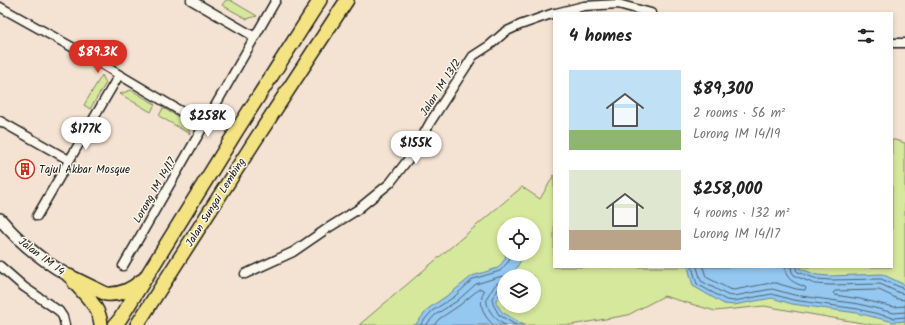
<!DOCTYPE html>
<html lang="en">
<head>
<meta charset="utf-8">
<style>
	:root { --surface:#fff; --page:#f2f2f2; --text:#222; --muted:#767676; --accent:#d93025 }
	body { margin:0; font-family:Kalam,sans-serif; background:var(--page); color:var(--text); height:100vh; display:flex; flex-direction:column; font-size:15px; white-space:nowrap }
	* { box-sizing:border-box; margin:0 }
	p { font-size:13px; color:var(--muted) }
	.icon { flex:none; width:22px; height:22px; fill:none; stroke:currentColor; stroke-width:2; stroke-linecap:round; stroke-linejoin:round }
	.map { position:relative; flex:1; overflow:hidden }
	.details { position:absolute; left:553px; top:12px; width:340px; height:256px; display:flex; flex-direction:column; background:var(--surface); border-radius:0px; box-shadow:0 2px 6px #0003 }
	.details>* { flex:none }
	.tools { position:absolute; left:497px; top:217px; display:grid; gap:8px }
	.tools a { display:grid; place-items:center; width:44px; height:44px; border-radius:50%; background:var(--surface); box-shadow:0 2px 6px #0003; font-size:20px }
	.price { position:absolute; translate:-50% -34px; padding:0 9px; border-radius:14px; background:#fff; color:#222; font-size:13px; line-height:26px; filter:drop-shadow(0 1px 2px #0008) }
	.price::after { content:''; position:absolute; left:50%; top:24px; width:12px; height:9px; margin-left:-6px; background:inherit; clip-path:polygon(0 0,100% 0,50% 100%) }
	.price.selected { background:var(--accent); color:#fff }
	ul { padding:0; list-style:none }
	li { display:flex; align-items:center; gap:12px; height:100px; padding:0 16px }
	li span { display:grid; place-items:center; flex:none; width:112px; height:80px; border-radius:0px; color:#555 }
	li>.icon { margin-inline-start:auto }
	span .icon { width:48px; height:48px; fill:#fffc; stroke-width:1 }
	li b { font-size:17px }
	h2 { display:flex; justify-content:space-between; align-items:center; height:48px; padding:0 16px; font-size:17px }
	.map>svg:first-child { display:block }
	.green { fill:#d6e89c; stroke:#79825c; fill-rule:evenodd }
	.water { fill:#94c8f1; stroke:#64839c }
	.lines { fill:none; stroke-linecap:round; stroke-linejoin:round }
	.shore { stroke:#4c6171; stroke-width:1 }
	.minor-casing { stroke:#1c1c1c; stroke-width:11 }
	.tertiary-casing { stroke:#1c1c1c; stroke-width:14 }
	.primary-casing { stroke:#1c1c1c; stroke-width:16 }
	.minor { stroke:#fbf7ec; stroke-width:8 }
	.tertiary { stroke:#fbf7ec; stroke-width:11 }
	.primary { stroke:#f4e382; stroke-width:13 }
	.labels { text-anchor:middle; stroke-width:3; stroke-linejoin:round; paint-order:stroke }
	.street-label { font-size:11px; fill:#1c1c1c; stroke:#fbf7ec }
	.poi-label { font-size:11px; fill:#1c1c1c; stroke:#fbf7ec; text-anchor:start }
</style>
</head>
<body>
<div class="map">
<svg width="905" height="325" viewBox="0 0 905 325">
	<rect width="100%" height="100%" fill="#f4e3d2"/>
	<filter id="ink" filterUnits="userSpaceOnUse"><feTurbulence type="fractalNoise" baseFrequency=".025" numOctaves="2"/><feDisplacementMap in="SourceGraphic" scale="8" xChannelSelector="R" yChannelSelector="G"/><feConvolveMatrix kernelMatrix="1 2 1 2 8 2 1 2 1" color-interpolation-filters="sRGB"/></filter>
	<g filter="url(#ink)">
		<g class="green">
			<path d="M 226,0 L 230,0 L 257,16 L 247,19 L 222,5 Z"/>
			<path d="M 102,75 L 106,83 L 90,109 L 84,105 Z"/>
			<path d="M 131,90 L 155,104 L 151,112 L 120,94 Z"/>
			<path d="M 163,108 L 187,122 L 190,134 L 159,116 Z"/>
			<path d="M 892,140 L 895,140 L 905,143 L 905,325 L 873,325 L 764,306 L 715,311 L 664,296 L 628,315 L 571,325 L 359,325 L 522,187 L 540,199 L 554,175 L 554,267 L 892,267 ZM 504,224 L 534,224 L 534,254 L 504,254 ZM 504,276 L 534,276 L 534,306 L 504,306 Z"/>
		</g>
		<g class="water">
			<path d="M 506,254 L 528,254 L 521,260 L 512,276 L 504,276 L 504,288 L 496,300 L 496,303 L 502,312 L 524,325 L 415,325 L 429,308 L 451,293 L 472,276 L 498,268 L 505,259 Z"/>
			<path d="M 688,267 L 796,267 L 817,275 L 830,276 L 882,274 L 905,285 L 905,321 L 894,322 L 857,313 L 792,304 L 772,298 L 734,305 L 724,304 L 693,286 Z"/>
		</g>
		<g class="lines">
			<g class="shore">
				<path d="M 692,267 L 697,284 L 726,300 L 734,301 L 772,294 L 793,300 L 858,309 L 894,318 L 905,317"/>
				<path d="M 697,267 L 701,281 L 727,295 L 734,296 L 772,289 L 794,295 L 859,304 L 894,313 L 905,312"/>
				<path d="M 703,267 L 706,277 L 729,289 L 734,290 L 771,283 L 776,283 L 796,289 L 805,290 L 806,288 L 805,287 C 795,283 785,280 785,267"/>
				<path d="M 791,267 L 792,272 L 795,276 L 815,284 L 830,285 L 880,284 L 900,293 L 905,294"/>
				<path d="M 796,267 L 796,270 L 798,272 L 817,279 L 830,280 L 881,279 L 902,288 L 905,289"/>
				<path d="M 504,280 C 498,282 495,284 492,290 C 490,292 488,295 487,298 C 485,309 496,320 505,325"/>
				<path d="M 504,286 L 500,287 L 492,298 L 493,304 L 499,315 L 516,325"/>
				<path d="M 905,300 L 898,299 L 879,290 L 835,291 L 833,293 L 835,295 L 860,299 L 894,307 L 905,306"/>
				<path d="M 420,325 L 432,311 L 454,297 L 473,279 L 500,271 L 509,261 L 510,254"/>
				<path d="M 426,325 L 435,315 L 457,301 L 476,284 L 502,276 L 504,277"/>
				<path d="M 434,325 L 439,319 L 460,305 L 479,289 L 482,289 L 484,291 C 478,303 483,317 494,325"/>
			</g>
			<defs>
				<g id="minor">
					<path d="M 191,0 L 255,37"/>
					<path d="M 0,7 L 81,52 L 204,125"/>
					<path d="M 556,13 L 584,6 L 618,4 L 651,13"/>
					<path d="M 892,43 L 905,43"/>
					<path d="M 0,121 L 69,160"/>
					<path d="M 37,216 L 119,75"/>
					<path d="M 0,266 L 24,287 L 59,311 L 63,317 L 65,325"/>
					<path d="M 123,266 L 276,0"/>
					<path d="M 245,274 L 293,252 L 328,228 L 357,210 L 390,183 L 413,153 L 431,121 L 473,56 L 490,45 L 505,32 L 520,25 L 554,13"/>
				</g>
				<path id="tertiary" d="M 0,219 C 19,242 43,261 69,276"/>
				<g id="primary">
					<path d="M 69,276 L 106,294 C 119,295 131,290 141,281"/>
					<path d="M 74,282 C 85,295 100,307 101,325"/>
					<path d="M 115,325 L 120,319 L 237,130 L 320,0"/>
					<path d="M 137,325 L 254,142 L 347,0"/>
				</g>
			</defs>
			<use href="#minor" class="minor-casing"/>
			<use href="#tertiary" class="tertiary-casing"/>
			<use href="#primary" class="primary-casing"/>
			<use href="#minor" class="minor"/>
			<use href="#tertiary" class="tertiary"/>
			<use href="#primary" class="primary"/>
		</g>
	</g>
	<defs>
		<symbol id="building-ring" viewBox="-11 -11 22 22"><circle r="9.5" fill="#fbf7ec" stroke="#c8321e" stroke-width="1.5"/><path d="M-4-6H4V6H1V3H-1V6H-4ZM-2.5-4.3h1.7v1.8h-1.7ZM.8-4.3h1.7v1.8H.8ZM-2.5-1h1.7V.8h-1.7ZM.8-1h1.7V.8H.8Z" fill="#c8321e"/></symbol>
	</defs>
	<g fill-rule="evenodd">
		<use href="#building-ring" x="14" y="158" width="22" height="22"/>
	</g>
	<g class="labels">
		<g class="street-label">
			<text transform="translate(440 87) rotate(-57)" y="4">Jalan IM 13/2</text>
			<text transform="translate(154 190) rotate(-60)" y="4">Lorong IM 14/17</text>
			<text transform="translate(215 202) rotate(-58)" y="4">Jalan Sungai Lembing</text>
			<text transform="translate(42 256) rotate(37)" y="4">Jalan IM 14</text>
		</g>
		<g class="poi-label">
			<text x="39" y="173">Tajul Akbar Mosque</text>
		</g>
	</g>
</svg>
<div class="tools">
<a><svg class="icon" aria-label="locate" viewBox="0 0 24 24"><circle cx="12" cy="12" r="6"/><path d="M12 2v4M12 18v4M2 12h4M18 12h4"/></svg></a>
<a><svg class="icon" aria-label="layers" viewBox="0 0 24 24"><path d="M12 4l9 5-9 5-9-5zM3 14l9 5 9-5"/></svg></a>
</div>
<b class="price selected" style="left:98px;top:74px">$89.3K</b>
<b class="price" style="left:208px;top:138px">$258K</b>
<b class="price" style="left:86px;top:151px">$177K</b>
<b class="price" style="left:416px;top:165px">$155K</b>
<section class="details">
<h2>4 homes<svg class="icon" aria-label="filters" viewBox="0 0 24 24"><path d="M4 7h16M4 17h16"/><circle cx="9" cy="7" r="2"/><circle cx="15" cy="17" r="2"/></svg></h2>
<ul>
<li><span style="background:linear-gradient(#bfe0f5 75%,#8fb573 0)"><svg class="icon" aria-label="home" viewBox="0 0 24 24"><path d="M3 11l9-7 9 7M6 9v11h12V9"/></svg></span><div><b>$89,300</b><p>2 rooms · 56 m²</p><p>Lorong IM 14/19</p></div></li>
<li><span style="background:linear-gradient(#dfe7d0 75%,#b9a48a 0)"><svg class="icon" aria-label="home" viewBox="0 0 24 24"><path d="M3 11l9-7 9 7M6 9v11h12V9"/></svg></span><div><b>$258,000</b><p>4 rooms · 132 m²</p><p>Lorong IM 14/17</p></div></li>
</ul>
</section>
</div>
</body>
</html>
